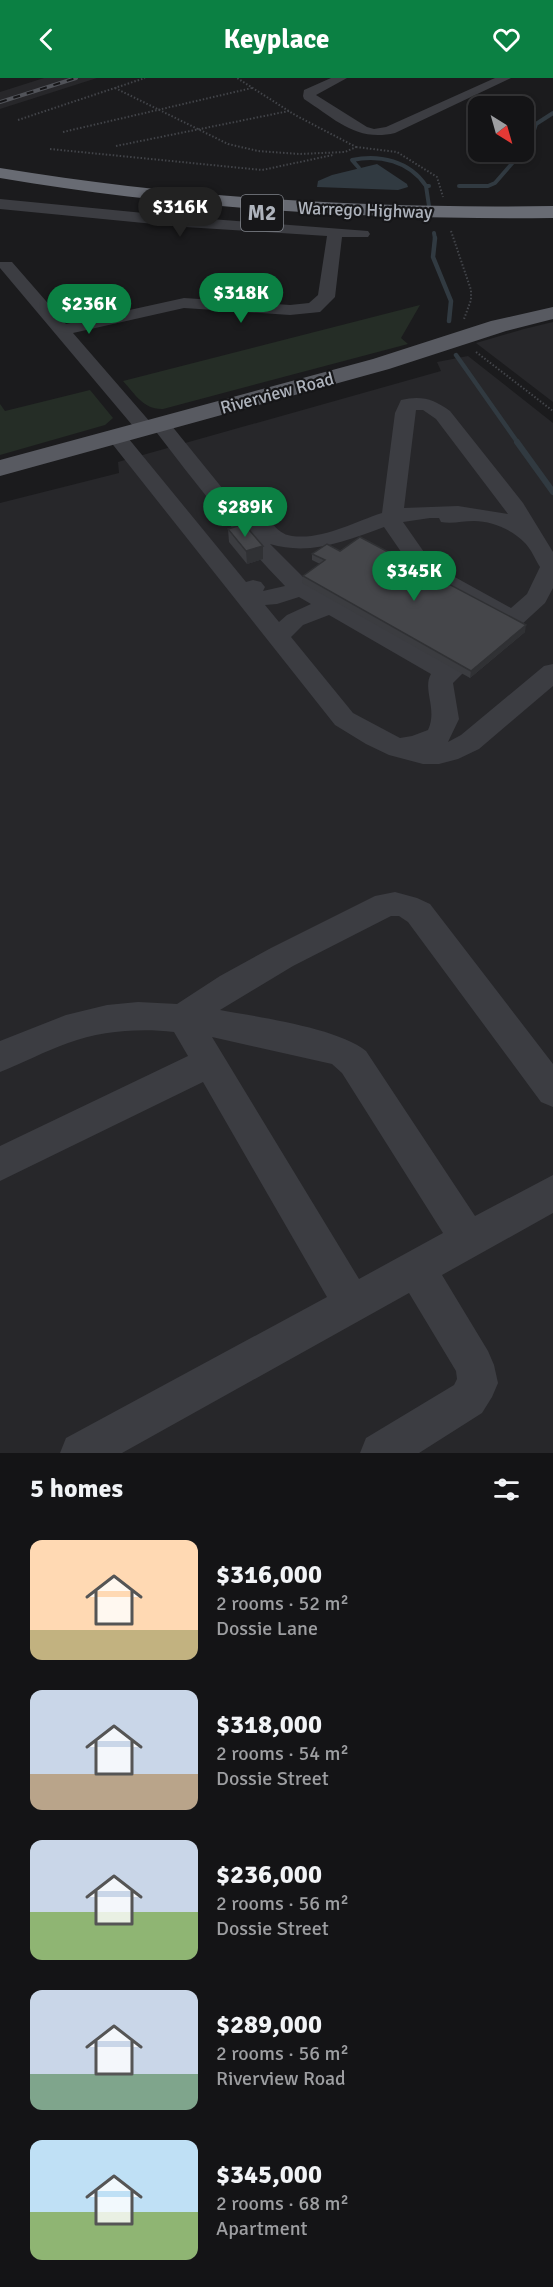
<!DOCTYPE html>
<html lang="en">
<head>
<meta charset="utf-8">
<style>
	:root { --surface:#141416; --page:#1d1d1f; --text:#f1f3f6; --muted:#9d9ea1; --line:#333335; --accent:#0b8043 }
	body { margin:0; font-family:Signika,sans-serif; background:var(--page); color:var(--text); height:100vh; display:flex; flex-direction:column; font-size:22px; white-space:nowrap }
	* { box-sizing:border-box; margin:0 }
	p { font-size:20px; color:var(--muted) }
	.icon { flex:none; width:33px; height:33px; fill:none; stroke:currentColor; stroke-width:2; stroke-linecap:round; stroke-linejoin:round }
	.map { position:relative; height:1375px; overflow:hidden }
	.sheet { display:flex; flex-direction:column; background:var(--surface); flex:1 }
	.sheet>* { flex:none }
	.needle { width:39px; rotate:143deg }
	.tools { position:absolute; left:468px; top:18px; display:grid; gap:12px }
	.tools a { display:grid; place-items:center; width:66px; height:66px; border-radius:12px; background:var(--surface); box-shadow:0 3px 9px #0003,0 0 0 2px var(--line); font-size:30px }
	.price { position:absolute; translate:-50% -51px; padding:0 14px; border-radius:21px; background:var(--accent); color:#fff; font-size:20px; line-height:39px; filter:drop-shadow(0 2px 3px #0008) }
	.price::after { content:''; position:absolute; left:50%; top:36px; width:18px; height:14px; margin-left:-9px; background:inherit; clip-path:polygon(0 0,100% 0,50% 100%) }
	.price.selected { background:#222; color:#fff }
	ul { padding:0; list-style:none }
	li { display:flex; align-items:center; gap:18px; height:150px; padding:0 30px }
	li span { display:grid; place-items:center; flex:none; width:168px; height:120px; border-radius:12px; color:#555 }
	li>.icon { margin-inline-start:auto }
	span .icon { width:72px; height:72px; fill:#fffc; stroke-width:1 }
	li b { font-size:26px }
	h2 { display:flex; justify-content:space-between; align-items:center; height:72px; padding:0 30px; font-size:26px }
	header { display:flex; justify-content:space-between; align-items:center; height:78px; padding:0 30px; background:var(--accent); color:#fff; font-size:27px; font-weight:700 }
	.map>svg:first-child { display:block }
	.built { fill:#27272a }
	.green { fill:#252d26 }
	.water { fill:#313a41 }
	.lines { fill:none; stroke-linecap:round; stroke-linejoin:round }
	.stream-far2 { stroke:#313a41; stroke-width:4 }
	.stream-far1 { stroke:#313a41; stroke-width:4.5 }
	.stream { stroke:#313a41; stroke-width:6 }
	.path { stroke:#424449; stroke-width:2; stroke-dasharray:1.5 2; stroke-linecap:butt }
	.minor { fill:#3c3d42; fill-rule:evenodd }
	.major { fill:#585a61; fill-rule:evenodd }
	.highway { fill:#686b73; fill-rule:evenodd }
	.rail-casing { stroke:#515359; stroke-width:4 }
	.rail { stroke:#161618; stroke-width:2; stroke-dasharray:7; stroke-linecap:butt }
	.wall { fill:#3b3c40 }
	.shaded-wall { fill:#303134 }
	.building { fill:#45464a; stroke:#303134; stroke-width:1.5 }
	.labels { text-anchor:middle; stroke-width:4.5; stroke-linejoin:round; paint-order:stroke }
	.far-street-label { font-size:18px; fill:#aeb3bc; stroke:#161618 }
	.shield { fill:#161618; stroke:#80848b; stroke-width:1.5 }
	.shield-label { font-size:21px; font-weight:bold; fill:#aeb3bc }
</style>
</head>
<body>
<header><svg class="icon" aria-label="back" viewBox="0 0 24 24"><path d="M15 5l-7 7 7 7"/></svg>Keyplace<svg class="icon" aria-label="heart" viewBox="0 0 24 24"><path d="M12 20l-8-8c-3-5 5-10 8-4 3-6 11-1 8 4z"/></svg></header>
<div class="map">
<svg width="553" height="1375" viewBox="0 0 553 1375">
	<rect width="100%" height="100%" fill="#1b1b1d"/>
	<g class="built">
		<path d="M 44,0 L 97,0 L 0,31 L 0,14 Z"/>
		<path d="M 553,244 L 553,324 L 476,265 L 524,251 Z"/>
		<path d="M 468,278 L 553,345 L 553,1375 L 0,1375 L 0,425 L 119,395 L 118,384 L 441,293 L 437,284 Z"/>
	</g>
	<g class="green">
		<path d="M 420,227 L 401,260 L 408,266 L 163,331 C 144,332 135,316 123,303 Z"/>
		<path d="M 90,312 L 113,340 L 105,347 L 0,377 L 0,326 L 5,333 Z"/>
	</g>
	<path class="water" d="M 377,86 L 407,106 L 408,109 L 398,112 L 317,109 L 318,103 L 332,97 Z"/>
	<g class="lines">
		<g class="stream-far2">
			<path d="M 524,72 L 530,64 L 536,46 L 553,35"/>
			<path d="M 359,90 L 352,82 C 379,76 410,83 426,108"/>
			<path d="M 429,108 L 426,108 L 429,128"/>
			<path d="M 459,108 L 488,108 L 495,105 L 522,74"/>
			<path d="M 434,155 L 435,161"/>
		</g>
		<g class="stream-far1">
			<path d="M 435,160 L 433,179 L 451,223 L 449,243"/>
			<path d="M 456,277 L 518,365"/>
		</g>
		<path class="stream" d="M 517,364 L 553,414"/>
		<g class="path">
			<path d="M 115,10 L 228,66 L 258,73 L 299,76 L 345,74 L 356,69 L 295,37 L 237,0"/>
			<path d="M 18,42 L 145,0"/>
			<path d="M 63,54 L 252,10"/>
			<path d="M 116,68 L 289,33"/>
			<path d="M 356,69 L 397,74 L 437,99 L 443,119"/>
			<path d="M 50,71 L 262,92 L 333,77"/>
			<path d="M 451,153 L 471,212 L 471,222 L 464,241"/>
			<path d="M 476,274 L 553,333"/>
		</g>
		<g class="minor">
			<path d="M 331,0 L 347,0 L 316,17 L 367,49 L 374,51 L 386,49 L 495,0 L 511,0 L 395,55 C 356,64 335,41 304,21 L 303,18 L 304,12 Z"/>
			<path d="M 0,121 L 185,139 L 368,153 L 370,156 L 368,159 L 342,159 L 335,219 L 320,234 L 290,237 L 184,230 L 73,255 L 151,345 L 160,340 L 167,342 L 244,437 L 246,433 C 269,428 271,456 292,458 C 323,462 354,444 382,435 L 395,335 L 401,322 C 421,317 434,321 450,333 L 523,425 L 553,474 L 553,510 L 545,525 L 507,560 L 493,561 L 472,576 L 476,582 L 453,605 L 459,641 L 448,664 L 461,657 L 544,588 L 553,586 L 553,608 L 479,671 L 458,681 L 439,686 L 423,686 L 389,677 L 366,666 L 335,647 L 110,363 L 107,359 L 110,355 L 124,355 L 246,504 L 253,502 L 261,504 L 265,509 L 263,513 L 285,508 C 237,459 196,406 154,351 L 145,356 L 138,354 L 0,190 L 0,184 L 12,184 L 66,246 L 184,220 L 290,227 L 309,225 L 318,217 L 327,158 L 185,149 L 0,131 ZM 416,332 L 423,332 L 436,341 L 508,436 L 458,428 L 404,430 ZM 430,440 L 439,440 L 441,444 C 452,446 463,443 474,443 C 492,443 513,452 525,465 C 531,471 535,481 540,489 L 527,516 L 511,530 L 433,487 L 403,444 ZM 384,449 L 417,497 L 491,539 L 435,578 L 309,505 L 270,466 C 310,478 346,463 384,449 ZM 299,519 L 311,526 L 287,537 L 279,544 L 265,527 L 277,526 ZM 329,537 L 431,596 C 422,611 438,631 428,652 L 412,658 L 400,660 L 353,635 L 291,559 L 303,547 Z"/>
			<path d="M 395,814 L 417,820 L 430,826 L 553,986 L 553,1029 L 541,1024 L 408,844 L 399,838 L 391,838 L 293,888 L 220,932 C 258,939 338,950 366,973 L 475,1138 L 553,1097 L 553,1135 L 442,1197 L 488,1273 L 494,1287 L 498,1305 L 492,1319 L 482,1335 L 419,1375 L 360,1375 L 366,1360 L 454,1307 L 457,1301 L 456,1293 L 409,1215 L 122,1375 L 60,1375 L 66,1360 L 327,1219 L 203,1004 L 0,1103 L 0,1068 L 188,978 L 174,954 C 139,950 101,953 68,965 C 45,973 23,985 0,994 L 0,963 L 66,937 L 107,927 L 138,924 L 177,926 L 220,898 L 271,870 L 375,818 ZM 212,959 L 332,986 L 342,995 L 443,1155 L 359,1201 Z"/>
		</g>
		<path class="major" d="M 553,229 L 553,241 L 506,253 L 389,291 L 0,398 L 0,382 L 373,281 L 491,243 Z"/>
		<path class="highway" d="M 0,90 C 184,120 367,131 553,128 L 553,140 C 367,142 184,131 0,100 Z"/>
		<defs>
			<path id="rail" d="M 0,24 L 76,0"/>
		</defs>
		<use href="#rail" class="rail-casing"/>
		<use href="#rail" class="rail"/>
	</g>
	<g class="wall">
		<path d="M 228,451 L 263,468 L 263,481 L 247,486 L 229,464 Z"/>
		<path d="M 340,473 L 525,554 L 470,600 L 302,505 L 303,498 L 320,486 L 312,482 L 312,476 Z"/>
	</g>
	<g class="shaded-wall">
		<path d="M 263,468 L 263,481 L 247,486 L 246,473 Z"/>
		<path d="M 526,547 L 525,554 L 470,600 L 471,593 Z"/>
	</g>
	<g class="building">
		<path d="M 244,446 L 263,468 L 246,473 L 228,451 Z"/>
		<path d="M 360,459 L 526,547 L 471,593 L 303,498 L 325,482 L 312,476 L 327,466 L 340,473 Z"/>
	</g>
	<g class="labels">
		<g class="far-street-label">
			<text transform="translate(365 132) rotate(2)" y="6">Warrego Highway</text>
			<text transform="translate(277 315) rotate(-15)" y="6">Riverview Road</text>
		</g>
		<rect class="shield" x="241" y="117" width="42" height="36" rx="4.5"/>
		<g class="shield-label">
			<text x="262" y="142">M2</text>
		</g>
	</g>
</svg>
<div class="tools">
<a><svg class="needle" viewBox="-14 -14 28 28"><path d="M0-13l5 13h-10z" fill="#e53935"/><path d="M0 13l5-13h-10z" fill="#9d9ea1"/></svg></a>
</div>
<b class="price selected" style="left:180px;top:160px">$316K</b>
<b class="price" style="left:241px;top:246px">$318K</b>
<b class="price" style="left:89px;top:257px">$236K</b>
<b class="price" style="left:245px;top:460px">$289K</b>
<b class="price" style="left:414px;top:524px">$345K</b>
</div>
<section class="sheet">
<h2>5 homes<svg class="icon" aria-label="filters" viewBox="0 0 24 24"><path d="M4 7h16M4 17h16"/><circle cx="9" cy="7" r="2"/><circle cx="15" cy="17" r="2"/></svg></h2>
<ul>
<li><span style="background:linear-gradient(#ffd9b3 75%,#c2b280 0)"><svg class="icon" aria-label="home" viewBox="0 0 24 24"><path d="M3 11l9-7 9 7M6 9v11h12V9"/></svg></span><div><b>$316,000</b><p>2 rooms · 52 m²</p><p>Dossie Lane</p></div></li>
<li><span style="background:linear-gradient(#c9d6e8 70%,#b9a48a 0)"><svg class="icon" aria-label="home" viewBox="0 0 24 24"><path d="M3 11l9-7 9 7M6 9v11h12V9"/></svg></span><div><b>$318,000</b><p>2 rooms · 54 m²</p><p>Dossie Street</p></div></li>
<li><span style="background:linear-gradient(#c9d6e8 60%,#8fb573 0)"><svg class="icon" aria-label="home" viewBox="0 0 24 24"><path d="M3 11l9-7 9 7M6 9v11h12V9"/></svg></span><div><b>$236,000</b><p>2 rooms · 56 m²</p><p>Dossie Street</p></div></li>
<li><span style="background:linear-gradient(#c9d6e8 70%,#7fa58c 0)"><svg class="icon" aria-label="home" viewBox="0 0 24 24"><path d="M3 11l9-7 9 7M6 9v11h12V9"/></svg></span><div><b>$289,000</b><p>2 rooms · 56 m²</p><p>Riverview Road</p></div></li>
<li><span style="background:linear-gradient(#bfe0f5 60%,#8fb573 0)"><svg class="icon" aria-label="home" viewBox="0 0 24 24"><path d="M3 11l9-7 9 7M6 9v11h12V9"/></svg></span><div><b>$345,000</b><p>2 rooms · 68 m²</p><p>Apartment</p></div></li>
</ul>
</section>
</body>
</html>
